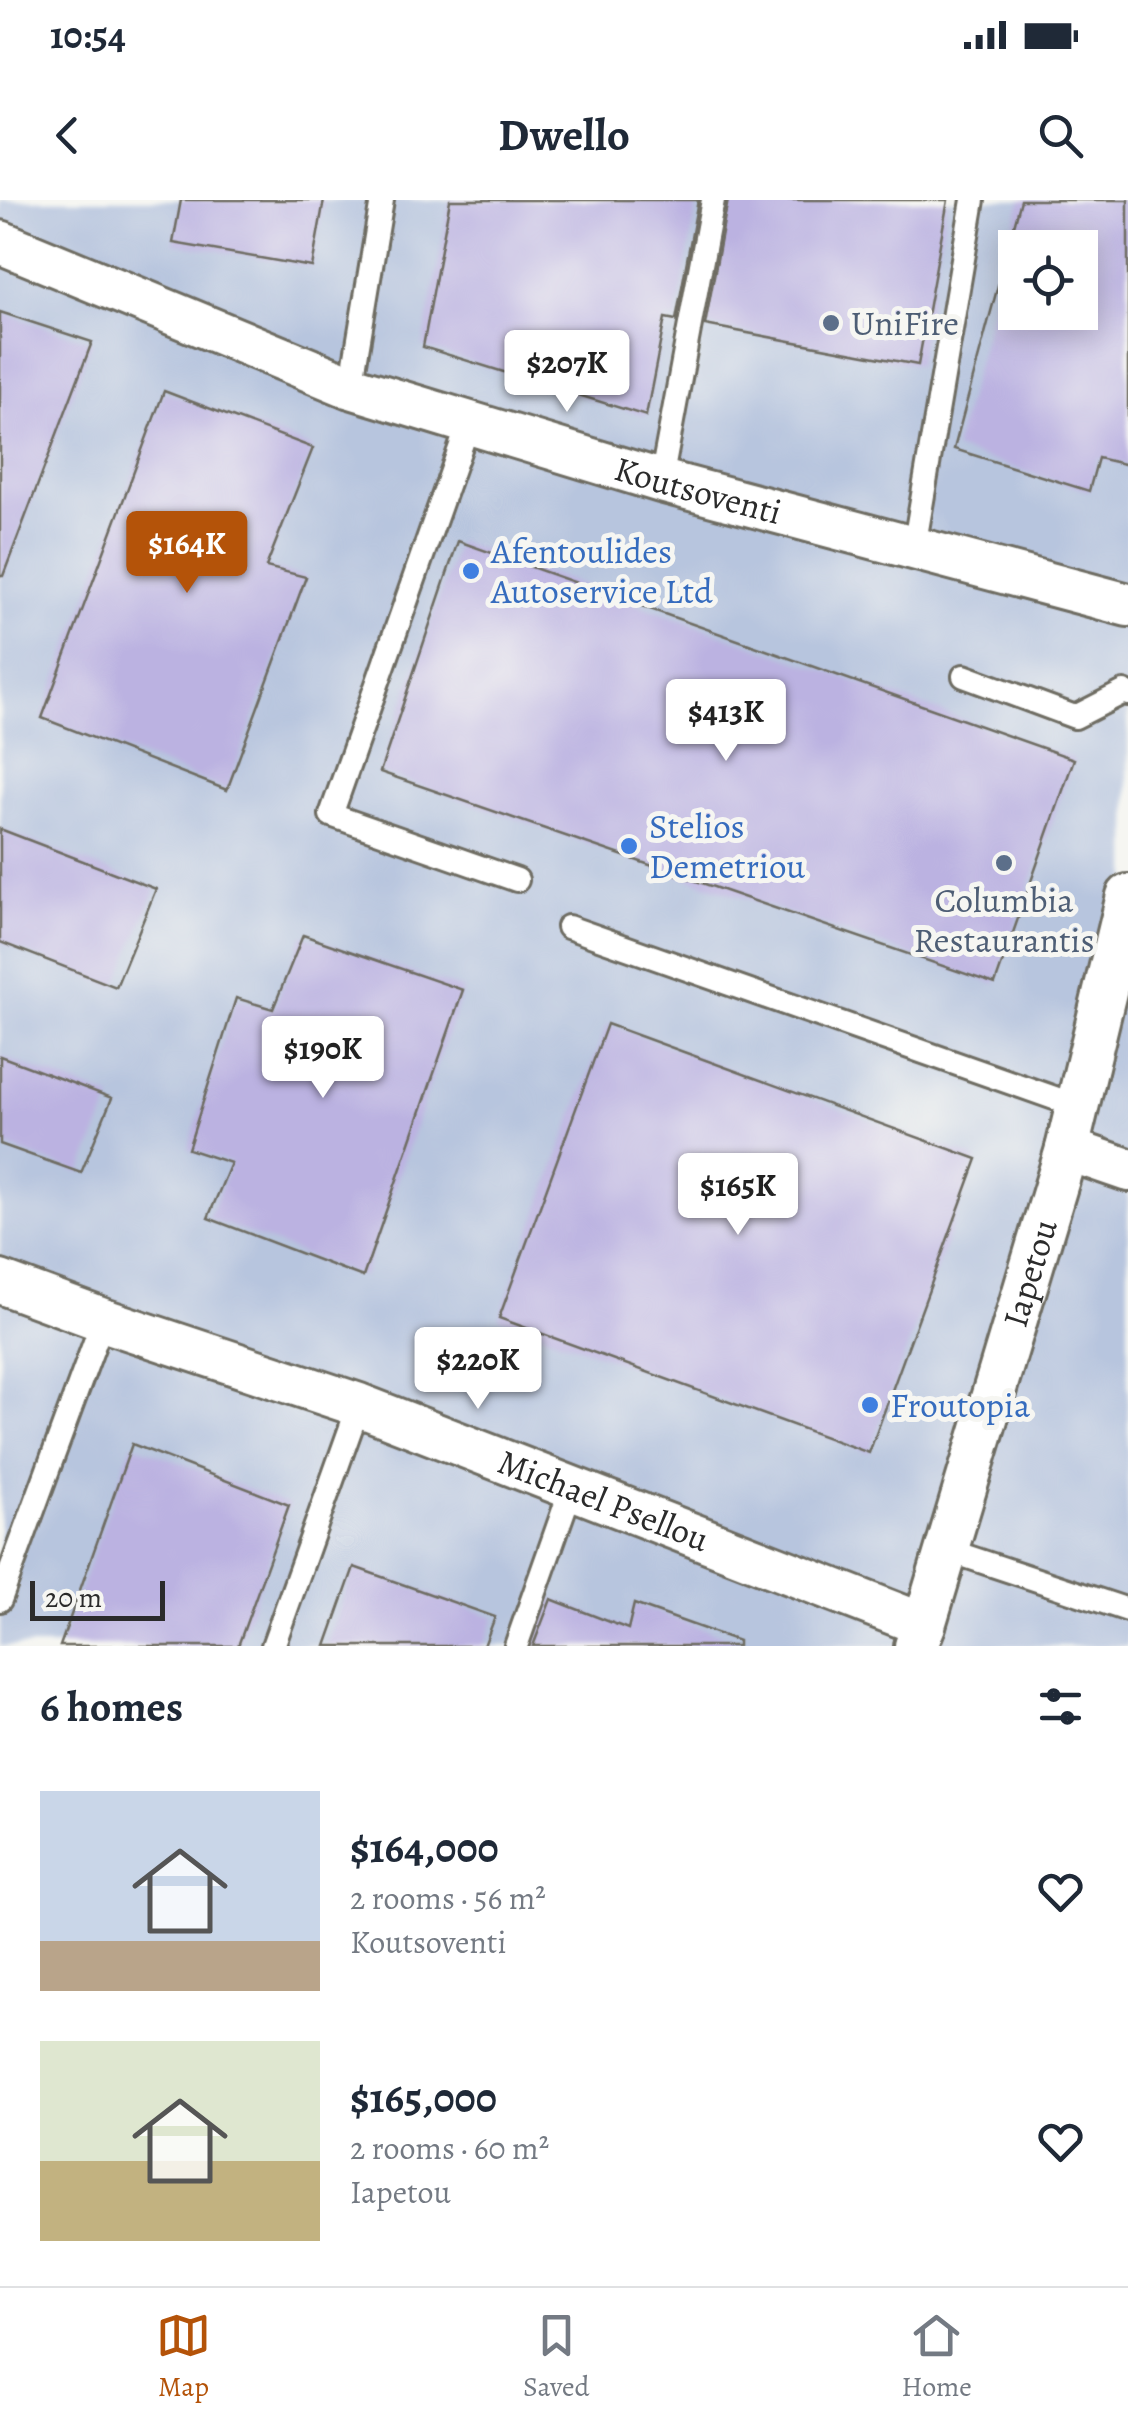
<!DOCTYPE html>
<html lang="en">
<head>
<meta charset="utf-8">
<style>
	:root { --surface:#fff; --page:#f2f2f3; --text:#1f2937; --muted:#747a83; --line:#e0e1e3; --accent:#b45309 }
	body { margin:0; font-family:Alegreya,serif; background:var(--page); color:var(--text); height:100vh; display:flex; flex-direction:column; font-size:38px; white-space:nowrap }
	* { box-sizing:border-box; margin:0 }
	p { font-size:32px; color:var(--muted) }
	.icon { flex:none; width:55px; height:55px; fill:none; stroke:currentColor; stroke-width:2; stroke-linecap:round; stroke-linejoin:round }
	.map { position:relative; height:1446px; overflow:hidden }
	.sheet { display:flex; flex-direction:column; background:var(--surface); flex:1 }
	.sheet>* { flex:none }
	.controls { position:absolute; left:998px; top:30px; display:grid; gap:20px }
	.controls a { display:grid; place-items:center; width:100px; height:100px; border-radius:0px; background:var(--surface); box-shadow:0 5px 25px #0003; font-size:50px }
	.scale { position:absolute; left:30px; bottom:25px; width:135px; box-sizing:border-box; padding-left:10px; border:5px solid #2b2b2b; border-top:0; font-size:28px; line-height:35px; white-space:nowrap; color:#2b2b2b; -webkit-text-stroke:8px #f6f6f2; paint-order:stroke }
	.price { position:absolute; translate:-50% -85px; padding:0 22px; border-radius:10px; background:#fff; color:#222; font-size:32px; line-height:65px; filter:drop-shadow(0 2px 5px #0008) }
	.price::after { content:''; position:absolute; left:50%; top:60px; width:30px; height:22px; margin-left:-15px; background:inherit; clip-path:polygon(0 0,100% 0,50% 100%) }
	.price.active { background:var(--accent); color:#fff }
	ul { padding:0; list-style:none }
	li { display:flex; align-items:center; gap:30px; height:250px; padding:0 40px }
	li span { display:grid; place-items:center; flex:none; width:280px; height:200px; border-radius:0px; color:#555 }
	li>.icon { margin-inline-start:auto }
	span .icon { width:120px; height:120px; fill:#fffc; stroke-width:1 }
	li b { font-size:42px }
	h2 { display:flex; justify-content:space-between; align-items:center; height:120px; padding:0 40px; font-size:42px }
	.status { display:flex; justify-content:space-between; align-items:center; height:70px; padding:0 50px; background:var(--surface); direction:ltr }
	.status svg { height:28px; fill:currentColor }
	header { display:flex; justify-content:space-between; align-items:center; height:130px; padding:0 40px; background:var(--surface); font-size:45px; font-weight:600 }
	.tab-bar { display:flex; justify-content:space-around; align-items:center; height:140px; border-top:2px solid var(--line); background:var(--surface); font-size:28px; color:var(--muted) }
	.tab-bar a { display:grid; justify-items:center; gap:5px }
	.tab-bar .active { color:var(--accent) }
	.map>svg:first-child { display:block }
	.industrial { fill:#b7c5de; fill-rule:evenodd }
	.building { fill:#bbb2e1; fill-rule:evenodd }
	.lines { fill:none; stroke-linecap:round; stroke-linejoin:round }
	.service-casing { stroke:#6e6c62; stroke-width:28 }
	.minor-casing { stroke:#6e6c62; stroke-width:48 }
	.service { stroke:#fff; stroke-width:22 }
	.minor { stroke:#fff; stroke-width:42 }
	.service-dot { fill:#5c6f8a; stroke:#f6f6f2; stroke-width:4 }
	.shop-dot { fill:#3f7fe0; stroke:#f6f6f2; stroke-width:4 }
	.labels { text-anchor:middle; stroke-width:10; stroke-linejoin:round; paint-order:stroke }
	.service-label { font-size:35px; fill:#4e5e75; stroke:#f6f6f2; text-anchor:start }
	.street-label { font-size:35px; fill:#2b2b2b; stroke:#f6f6f2 }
	.shop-label { font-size:35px; fill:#366cbe; stroke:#f6f6f2; text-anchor:start }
</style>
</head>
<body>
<div class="status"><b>10:54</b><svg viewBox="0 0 49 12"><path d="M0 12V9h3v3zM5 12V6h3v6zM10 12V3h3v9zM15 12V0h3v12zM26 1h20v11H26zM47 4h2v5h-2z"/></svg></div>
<header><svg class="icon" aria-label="back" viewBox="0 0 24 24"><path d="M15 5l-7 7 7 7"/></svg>Dwello<svg class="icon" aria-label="search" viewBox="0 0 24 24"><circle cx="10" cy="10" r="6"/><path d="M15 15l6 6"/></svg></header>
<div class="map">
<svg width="1128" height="1446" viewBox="0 0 1128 1446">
	<rect width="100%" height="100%" fill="#f6f6f2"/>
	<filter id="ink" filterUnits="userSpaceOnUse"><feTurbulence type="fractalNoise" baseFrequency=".01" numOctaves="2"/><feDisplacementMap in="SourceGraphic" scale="20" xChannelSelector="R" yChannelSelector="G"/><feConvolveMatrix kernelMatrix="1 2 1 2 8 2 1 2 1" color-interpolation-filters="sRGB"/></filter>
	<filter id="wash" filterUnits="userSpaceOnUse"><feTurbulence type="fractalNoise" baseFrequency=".0048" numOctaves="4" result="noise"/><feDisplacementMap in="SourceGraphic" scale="40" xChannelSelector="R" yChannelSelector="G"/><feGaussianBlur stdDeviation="2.25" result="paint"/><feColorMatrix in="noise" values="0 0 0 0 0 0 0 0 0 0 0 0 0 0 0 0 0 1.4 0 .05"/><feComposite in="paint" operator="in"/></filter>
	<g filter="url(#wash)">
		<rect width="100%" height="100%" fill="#ebe5c9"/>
		<path class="industrial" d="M 0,0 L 1128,0 L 1128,1446 L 0,1446 ZM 1015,48 L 1080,48 L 1080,112 L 1015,112 Z"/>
		<g id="blocks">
			<g class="building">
				<path d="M 181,0 L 324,0 L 312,67 L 173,43 Z"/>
				<path d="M 450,0 L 698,0 L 676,120 L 665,118 L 646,216 L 423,147 Z"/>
				<path d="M 728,0 L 948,0 L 918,165 L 705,125 Z"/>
				<path d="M 1021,0 L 1128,0 L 1128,265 L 1098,258 L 1089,291 L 954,249 ZM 1015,48 L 1080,48 L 1080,112 L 1015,112 Z"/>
				<path d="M 0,112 L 92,142 L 3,376 L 0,376 Z"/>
				<path d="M 164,191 L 313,248 L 266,367 L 306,377 L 227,590 L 42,518 Z"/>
				<path d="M 458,341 L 1074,559 L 995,784 L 380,572 Z"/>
				<path d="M 0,629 L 156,689 L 116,787 L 0,742 Z"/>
				<path d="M 303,735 L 463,790 L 363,1077 L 208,1018 L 231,963 L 188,949 L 236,798 L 273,809 Z"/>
				<path d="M 607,824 L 977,959 L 869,1253 L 499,1118 Z"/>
				<path d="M 0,856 L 112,898 L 81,973 L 0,944 Z"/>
				<path d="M 132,1244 L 289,1305 L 238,1446 L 60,1446 Z"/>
				<path d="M 354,1367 L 495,1417 L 484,1446 L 326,1446 Z"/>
				<path d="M 551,1399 L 628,1429 L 634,1404 L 738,1441 L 738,1446 L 533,1446 Z"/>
			</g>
		</g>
	</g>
	<g filter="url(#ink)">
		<use href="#blocks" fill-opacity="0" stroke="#6e6c62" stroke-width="2.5"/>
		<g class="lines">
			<defs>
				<g id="service">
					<path d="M 351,187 L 382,0"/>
					<path d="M 469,223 L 331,615 L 517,680"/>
					<path d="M 661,281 L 713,0"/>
					<path d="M 914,348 L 973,0"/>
					<path d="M 964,476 L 1075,517 L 1124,492 L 1128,494"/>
					<path d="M 568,727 L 1077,906"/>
					<path d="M 947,1350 L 1128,1410"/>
					<path d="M 0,1400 L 103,1120"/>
					<path d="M 273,1446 L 359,1205"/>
					<path d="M 516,1446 L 572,1287"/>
				</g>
				<g id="minor">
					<path id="s1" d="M 0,42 L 351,187 L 661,281 L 1128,405"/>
					<path d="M 1067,949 L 1128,970"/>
					<path id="s2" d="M 0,1082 L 103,1120 L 359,1205 L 924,1425"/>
					<path id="s3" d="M 916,1446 L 924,1425 L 1067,949 L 1128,696"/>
				</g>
			</defs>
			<use href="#service" class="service-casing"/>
			<use href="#minor" class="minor-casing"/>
			<use href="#service" class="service"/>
			<use href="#minor" class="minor"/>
		</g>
	</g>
	<g class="service-dot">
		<circle cx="831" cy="123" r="10"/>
		<circle cx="1004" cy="663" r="10"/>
	</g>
	<g class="shop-dot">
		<circle cx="471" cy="371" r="10"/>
		<circle cx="629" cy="646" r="10"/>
		<circle cx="870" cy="1205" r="10"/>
	</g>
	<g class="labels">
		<g class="service-label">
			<text x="851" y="135">UniFire</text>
			<text x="1004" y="712" text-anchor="middle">Columbia<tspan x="1004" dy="40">Restaurantis</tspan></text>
		</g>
		<g class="street-label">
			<text dy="12" stroke="none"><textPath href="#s1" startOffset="742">Koutsoventi</textPath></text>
			<text dy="12" stroke="none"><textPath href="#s3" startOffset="390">Iapetou</textPath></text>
			<text dy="12" stroke="none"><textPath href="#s2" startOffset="642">Michael Psellou</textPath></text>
		</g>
		<g class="shop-label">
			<text x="491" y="363">Afentoulides<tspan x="491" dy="40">Autoservice Ltd</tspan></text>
			<text x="649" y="638">Stelios<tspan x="649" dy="40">Demetriou</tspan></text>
			<text x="890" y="1217">Froutopia</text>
		</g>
	</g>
</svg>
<div class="controls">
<a><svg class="icon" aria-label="locate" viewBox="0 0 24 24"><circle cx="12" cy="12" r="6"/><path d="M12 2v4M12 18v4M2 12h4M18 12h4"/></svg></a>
</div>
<div class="scale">20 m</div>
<b class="price" style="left:567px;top:215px">$207K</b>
<b class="price active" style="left:187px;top:396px">$164K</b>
<b class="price" style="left:726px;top:564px">$413K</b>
<b class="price" style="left:323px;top:901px">$190K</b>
<b class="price" style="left:738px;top:1038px">$165K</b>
<b class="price" style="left:478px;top:1212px">$220K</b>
</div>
<section class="sheet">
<h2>6 homes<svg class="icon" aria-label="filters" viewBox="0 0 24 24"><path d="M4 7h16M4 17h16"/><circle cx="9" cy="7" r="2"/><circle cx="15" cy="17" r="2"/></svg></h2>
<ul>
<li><span style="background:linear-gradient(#c9d6e8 75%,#b9a48a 0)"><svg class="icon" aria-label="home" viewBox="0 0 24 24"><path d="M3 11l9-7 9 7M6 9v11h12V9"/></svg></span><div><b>$164,000</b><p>2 rooms · 56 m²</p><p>Koutsoventi</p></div><svg class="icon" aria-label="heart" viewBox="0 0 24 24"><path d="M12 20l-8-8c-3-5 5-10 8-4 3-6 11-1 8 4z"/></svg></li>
<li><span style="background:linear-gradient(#dfe7d0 60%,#c2b280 0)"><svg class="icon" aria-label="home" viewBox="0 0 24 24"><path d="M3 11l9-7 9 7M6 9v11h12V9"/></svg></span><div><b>$165,000</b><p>2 rooms · 60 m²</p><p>Iapetou</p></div><svg class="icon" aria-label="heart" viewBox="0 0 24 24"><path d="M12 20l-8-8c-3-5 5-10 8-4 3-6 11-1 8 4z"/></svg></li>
</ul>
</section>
<nav class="tab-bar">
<a class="active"><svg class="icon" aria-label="map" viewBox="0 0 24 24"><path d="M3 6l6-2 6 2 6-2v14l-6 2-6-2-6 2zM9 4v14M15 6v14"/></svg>Map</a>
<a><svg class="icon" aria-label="saved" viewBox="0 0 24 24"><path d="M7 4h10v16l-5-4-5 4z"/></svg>Saved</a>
<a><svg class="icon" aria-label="home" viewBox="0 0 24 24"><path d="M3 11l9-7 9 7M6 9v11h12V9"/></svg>Home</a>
</nav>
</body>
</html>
